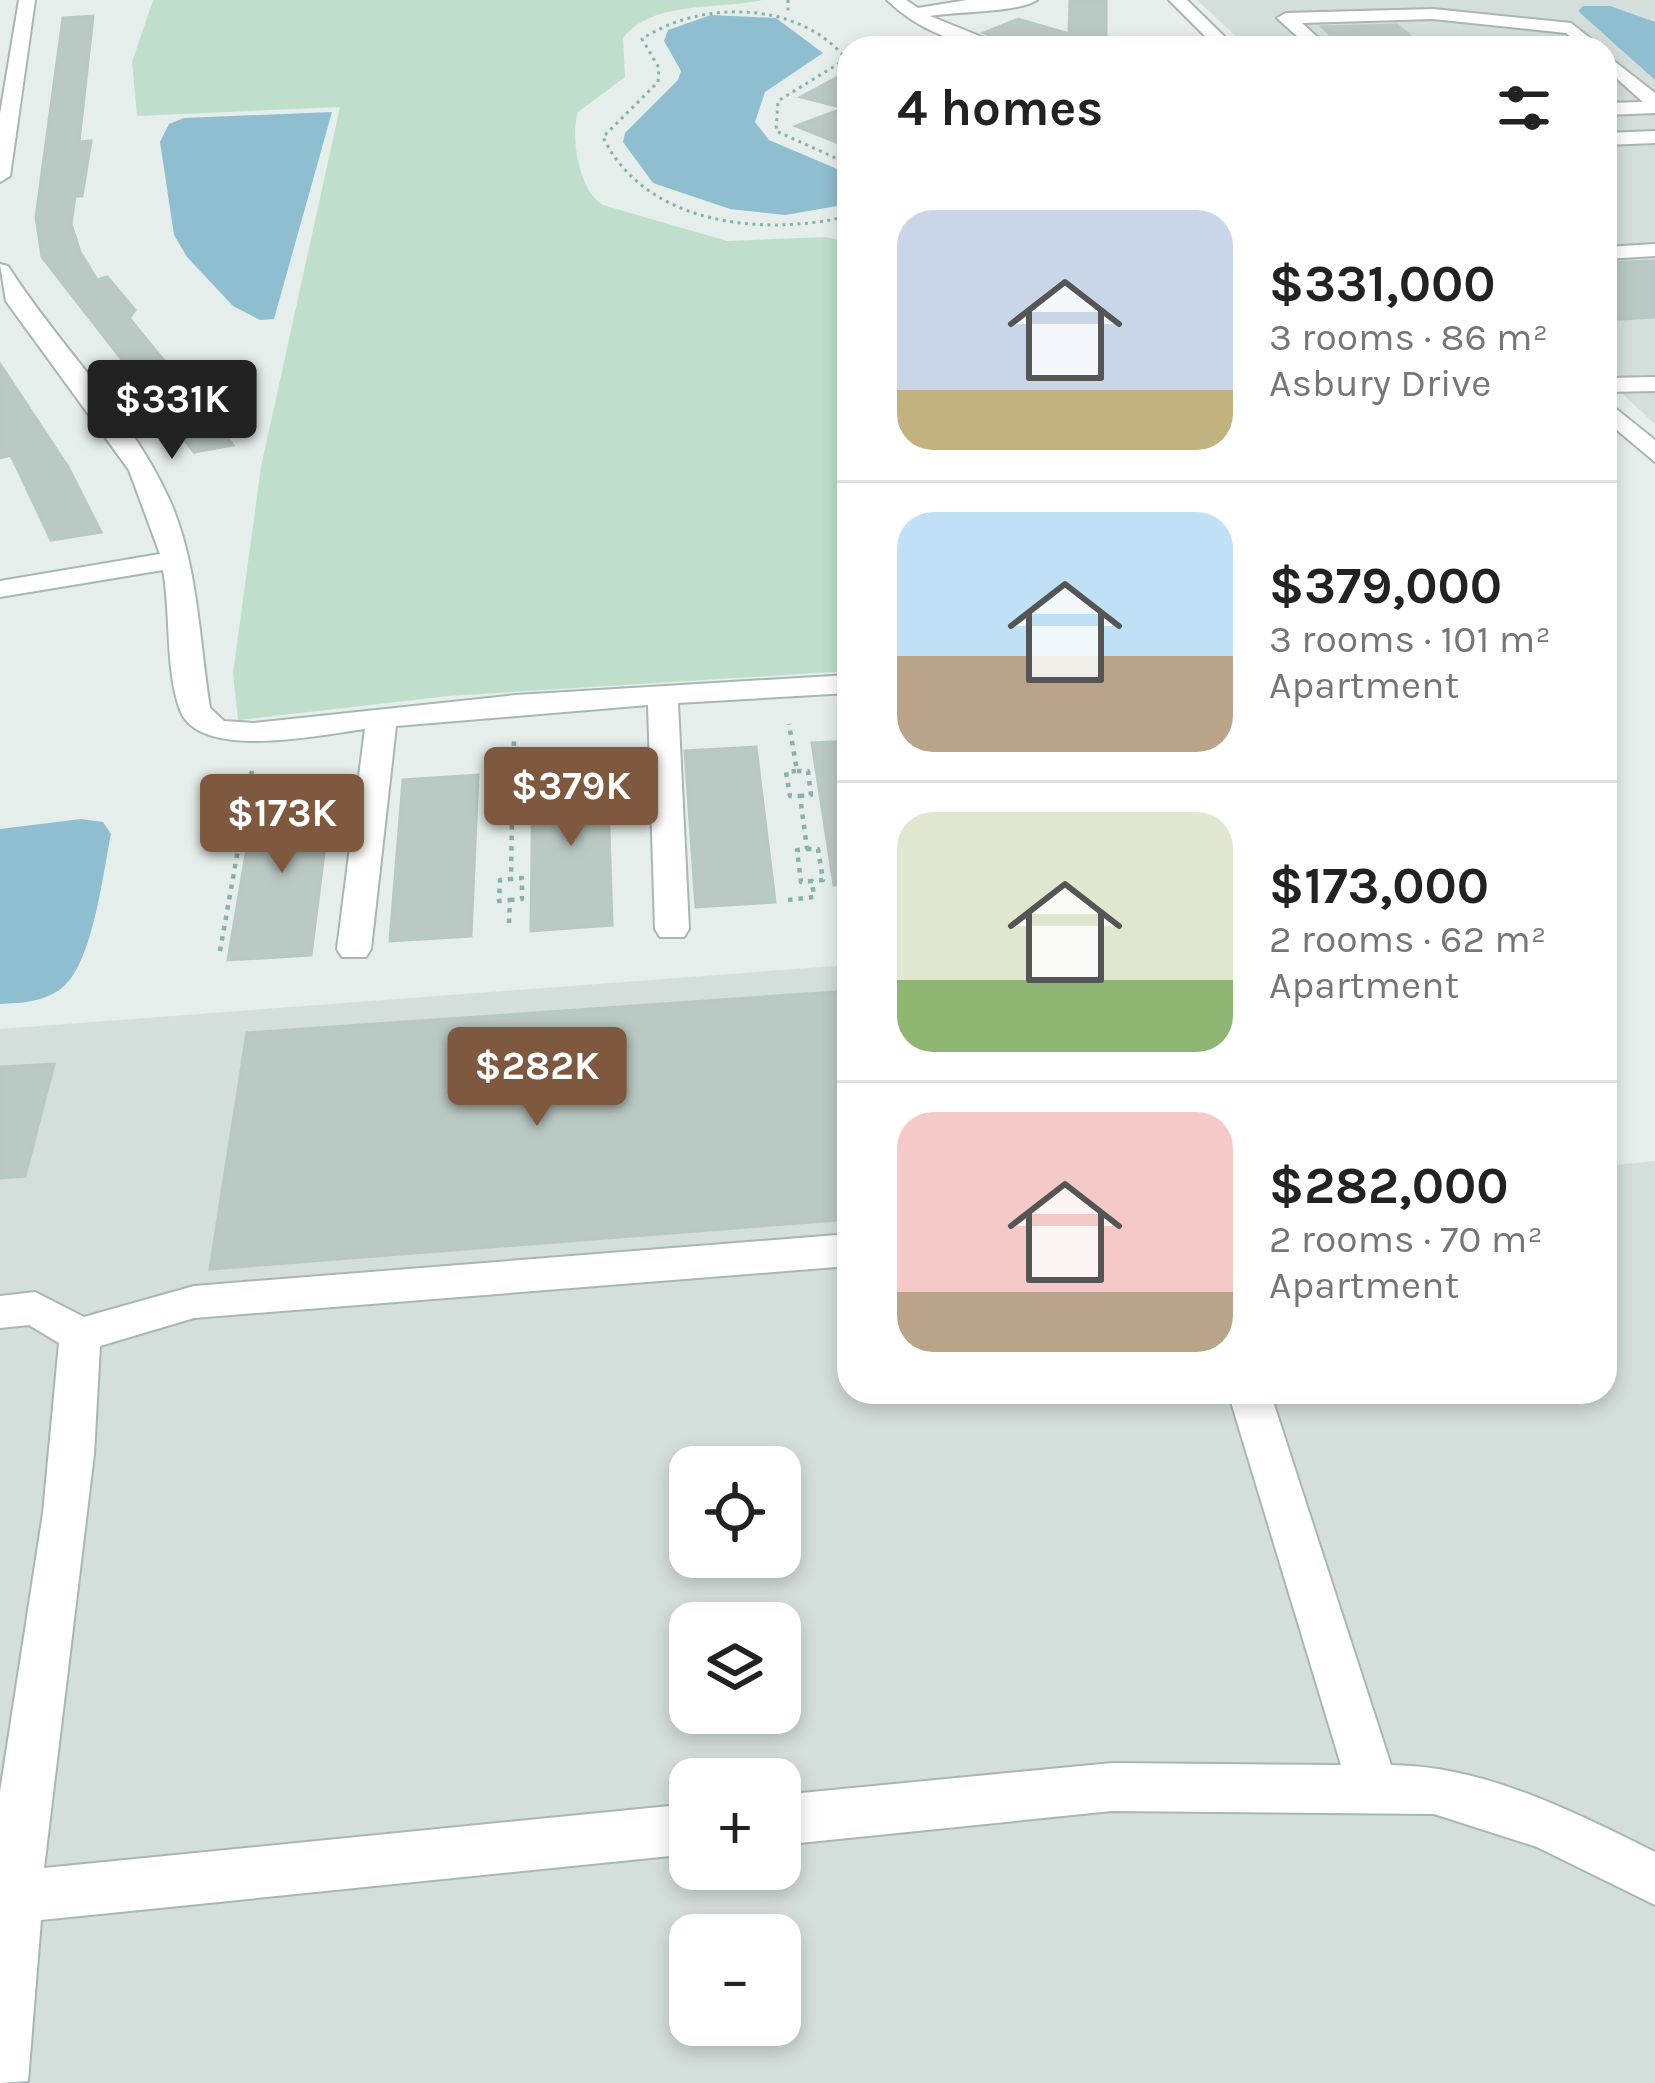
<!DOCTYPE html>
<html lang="en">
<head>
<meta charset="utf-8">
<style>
	:root { --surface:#fff; --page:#f2f2f2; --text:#222; --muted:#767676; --line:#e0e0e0; --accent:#7e583f }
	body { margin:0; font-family:Karla,sans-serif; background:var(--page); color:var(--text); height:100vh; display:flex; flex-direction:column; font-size:45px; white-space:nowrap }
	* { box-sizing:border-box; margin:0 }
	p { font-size:39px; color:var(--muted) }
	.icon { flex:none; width:66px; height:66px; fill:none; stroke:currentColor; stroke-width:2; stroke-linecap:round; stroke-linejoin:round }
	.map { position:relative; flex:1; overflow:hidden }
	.sheet { position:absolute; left:837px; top:36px; width:780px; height:1368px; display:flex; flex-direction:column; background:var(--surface); border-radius:36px; box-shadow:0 6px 18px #0003 }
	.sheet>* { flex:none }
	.buttons { position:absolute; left:669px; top:1446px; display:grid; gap:24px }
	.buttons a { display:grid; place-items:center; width:132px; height:132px; border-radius:24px; background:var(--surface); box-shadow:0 6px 18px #0003; font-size:60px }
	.price { position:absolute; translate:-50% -102px; padding:0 27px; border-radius:12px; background:var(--accent); color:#fff; font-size:39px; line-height:78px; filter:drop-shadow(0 3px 6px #0008) }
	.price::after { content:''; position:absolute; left:50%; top:72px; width:36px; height:27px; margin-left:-18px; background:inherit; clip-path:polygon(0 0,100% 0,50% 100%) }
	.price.active { background:#222; color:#fff }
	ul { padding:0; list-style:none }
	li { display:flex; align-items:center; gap:36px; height:300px; padding:0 60px }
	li+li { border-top:3px solid var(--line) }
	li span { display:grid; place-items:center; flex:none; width:336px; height:240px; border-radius:36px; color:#555 }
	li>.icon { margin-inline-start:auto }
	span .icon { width:144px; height:144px; fill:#fffc; stroke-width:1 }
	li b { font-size:51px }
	h2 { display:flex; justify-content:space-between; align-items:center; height:144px; padding:0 60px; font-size:51px }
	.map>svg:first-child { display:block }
	.built { fill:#d4dedb; fill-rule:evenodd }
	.green { fill:#bfdfcc }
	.water { fill:#90bed1 }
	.building { fill:#bbc9c5; stroke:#b8c8c4; stroke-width:3 }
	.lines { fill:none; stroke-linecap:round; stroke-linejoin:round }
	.minor-casing { stroke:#a8b6b4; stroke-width:4 }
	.path-far1 { stroke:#87b1aa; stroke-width:3; stroke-dasharray:3 4.5; stroke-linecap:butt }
	.path { stroke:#87b1aa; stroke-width:4.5; stroke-dasharray:4.5 6; stroke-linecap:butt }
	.minor { fill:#fff; fill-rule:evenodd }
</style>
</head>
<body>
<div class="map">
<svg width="1655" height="2083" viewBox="0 0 1655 2083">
	<rect width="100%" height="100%" fill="#e6eeec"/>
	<g class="built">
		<path d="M 1197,0 L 1655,0 L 1655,424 L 1605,378 L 1605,48 L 1249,48 Z"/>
		<path d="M 849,965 L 849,1392 L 1605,1392 L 1605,1166 L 1655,1161 L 1655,2083 L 0,2083 L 0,1029 ZM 690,1467 L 780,1467 L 780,1557 L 690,1557 ZM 690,1623 L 780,1623 L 780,1713 L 690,1713 ZM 690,1779 L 780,1779 L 780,1869 L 690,1869 ZM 690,1935 L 780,1935 L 780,2025 L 690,2025 Z"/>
	</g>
	<path class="green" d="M 153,0 L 762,0 C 717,10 653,0 623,38 L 625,77 L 578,112 C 570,137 579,191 603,205 L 727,241 L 826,237 L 849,242 L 849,671 L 449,696 L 238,720 L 233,673 L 261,467 L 340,107 L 137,116 L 132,62 Z"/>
	<g class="water">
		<path d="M 1610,6 L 1655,22 L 1655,80 L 1578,11 L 1583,6 Z"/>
		<path d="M 711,15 L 776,18 L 823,53 L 765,92 L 755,122 L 769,140 L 849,174 L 849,204 L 785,215 L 730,209 L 653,183 L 623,142 L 625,133 L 678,80 L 681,71 L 664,41 L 668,30 Z"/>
		<path d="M 332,112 L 274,319 L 260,320 L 233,306 L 187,257 L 174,235 L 160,142 L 169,124 L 184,118 Z"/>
		<path d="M 81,819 L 103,822 L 111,834 C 103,873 93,962 63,987 C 45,1002 22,1003 0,1004 L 0,829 Z"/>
	</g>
	<g class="building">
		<path d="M 1070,0 L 1106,0 L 1106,48 L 1013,48 L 984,33 L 1018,19 L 1069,34 Z"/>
		<path d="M 93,16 L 79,142 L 91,141 L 82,196 L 75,196 L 71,224 L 80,252 L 97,280 L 107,277 L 135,310 L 129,318 L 233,445 L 194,452 L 42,257 L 36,217 L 63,18 Z"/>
		<path d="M 1397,25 L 1424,48 L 1345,48 L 1322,27 Z"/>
		<path d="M 849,71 L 849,147 L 796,126 L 845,108 L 801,97 Z"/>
		<path d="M 1655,261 L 1655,317 L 1605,320 L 1605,263 Z"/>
		<path d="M 0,364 L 68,467 L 101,532 L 51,540 L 11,455 L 0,458 Z"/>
		<path d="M 849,741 L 849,883 L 834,885 L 812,743 Z"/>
		<path d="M 756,747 L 775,902 L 696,907 L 685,751 Z"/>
		<path d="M 607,766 L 612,925 L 531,931 L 533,771 Z"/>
		<path d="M 478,775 L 471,936 L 390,941 L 403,780 Z"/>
		<path d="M 332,791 L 311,955 L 228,960 L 256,795 Z"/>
		<path d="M 849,991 L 849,1219 L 210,1269 L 247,1033 Z"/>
		<path d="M 54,1064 L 25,1176 L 0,1178 L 0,1067 Z"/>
	</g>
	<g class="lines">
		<defs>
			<g id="minor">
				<path d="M 19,0 L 35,0 L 10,176 L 0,182 L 0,114 Z"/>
				<path d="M 887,0 L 906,0 L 918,8 L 967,0 L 1037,0 C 1016,13 960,11 930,16 L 1009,48 C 961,48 918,30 887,0 Z"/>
				<path d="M 1169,0 L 1187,0 L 1236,48 L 1217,48 Z"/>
				<path d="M 1433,9 L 1571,23 L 1602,48 L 1583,48 L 1566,33 L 1433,19 L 1302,23 L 1329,48 L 1310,48 L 1277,18 L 1286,13 Z"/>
				<path d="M 1605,54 L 1655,93 L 1655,113 L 1605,115 L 1605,103 L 1643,102 L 1605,68 Z"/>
				<path d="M 1655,131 L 1655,143 L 1605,145 L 1605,133 Z"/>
				<path d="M 1655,244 L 1655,256 L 1605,259 L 1605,247 Z"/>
				<path d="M 0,264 L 8,266 C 58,345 132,415 170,501 C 198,565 199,639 210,708 L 224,721 L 253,723 L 516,695 L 849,675 L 849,693 L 678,703 L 689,929 L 684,937 L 660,937 L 655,929 L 648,705 L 396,726 L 371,949 L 366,957 L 342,957 L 337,949 L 365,729 C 324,734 199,762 180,710 C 165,668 171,614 163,570 L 0,597 L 0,581 L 160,554 L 129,470 L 6,301 Z"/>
				<path d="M 1655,377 L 1655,391 L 1605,392 L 1605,378 Z"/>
				<path d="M 1605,400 L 1655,440 L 1655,462 L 1605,420 Z"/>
				<path d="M 849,1234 L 849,1266 L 194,1318 L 100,1346 L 94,1454 L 44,1868 L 690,1804 L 690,1854 L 41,1920 L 28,2081 L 0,2083 L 0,1792 L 43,1513 L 59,1343 L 29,1325 L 0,1328 L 0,1296 L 35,1292 L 84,1317 L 194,1286 Z"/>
				<path d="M 1228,1392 L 1270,1392 L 1391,1765 C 1485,1766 1572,1811 1655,1852 L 1655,1905 L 1537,1847 L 1434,1814 L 1112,1811 L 780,1845 L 780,1795 L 1112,1763 L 1341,1765 Z"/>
			</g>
		</defs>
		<use href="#minor" class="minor-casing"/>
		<g class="path-far1">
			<path d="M 788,0 L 788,12"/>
			<path d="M 849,164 L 776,131 L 778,101 L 846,59 C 799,0 700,0 642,39 L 659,68 L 658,82 L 603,137 C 645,225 763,237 849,216"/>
		</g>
		<g class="path">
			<path d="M 797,771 L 808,771 L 811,795 L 800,796"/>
			<path d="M 512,817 L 523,816 L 524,793 L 513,793"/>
			<path d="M 807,849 L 818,849 L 823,880 L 812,881"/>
			<path d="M 510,900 L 522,899 L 522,878 L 511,879"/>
			<path d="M 788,900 L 814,897 L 812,881 L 801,882 L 797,850 L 807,849 L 800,796 L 790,796 L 786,772 L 797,771 L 789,724"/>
			<path d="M 509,923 L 510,900 L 499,901 L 500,880 L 511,879 L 512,817 L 501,818 L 502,794 L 512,793 L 514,741"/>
			<path d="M 220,951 L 253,765"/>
		</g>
		<use href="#minor" class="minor"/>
	</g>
</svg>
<div class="buttons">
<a><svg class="icon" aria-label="locate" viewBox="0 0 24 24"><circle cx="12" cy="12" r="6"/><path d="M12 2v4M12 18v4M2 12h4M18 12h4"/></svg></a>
<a><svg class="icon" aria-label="layers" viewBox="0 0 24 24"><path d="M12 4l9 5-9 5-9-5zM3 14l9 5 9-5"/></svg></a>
<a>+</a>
<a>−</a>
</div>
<b class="price active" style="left:172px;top:462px">$331K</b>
<b class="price" style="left:571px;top:849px">$379K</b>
<b class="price" style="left:282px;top:876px">$173K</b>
<b class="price" style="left:537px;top:1129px">$282K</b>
<section class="sheet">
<h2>4 homes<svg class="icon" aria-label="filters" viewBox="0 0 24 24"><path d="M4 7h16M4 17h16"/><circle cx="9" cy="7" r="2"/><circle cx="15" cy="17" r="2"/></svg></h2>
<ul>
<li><span style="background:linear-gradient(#c9d6e8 75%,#c2b280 0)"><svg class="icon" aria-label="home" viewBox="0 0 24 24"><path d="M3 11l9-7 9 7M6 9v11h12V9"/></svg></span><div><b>$331,000</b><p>3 rooms · 86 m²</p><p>Asbury Drive</p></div></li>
<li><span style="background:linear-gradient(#bfe0f5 60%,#b9a48a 0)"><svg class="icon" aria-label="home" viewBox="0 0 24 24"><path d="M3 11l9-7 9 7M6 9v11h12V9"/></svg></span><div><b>$379,000</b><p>3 rooms · 101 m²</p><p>Apartment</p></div></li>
<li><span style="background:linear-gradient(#dfe7d0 70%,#8fb573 0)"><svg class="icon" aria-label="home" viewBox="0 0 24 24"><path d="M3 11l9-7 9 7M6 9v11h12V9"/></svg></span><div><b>$173,000</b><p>2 rooms · 62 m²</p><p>Apartment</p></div></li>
<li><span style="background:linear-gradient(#f6c9c9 75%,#b9a48a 0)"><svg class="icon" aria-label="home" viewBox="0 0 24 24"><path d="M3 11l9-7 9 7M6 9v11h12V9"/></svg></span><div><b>$282,000</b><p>2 rooms · 70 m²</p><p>Apartment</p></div></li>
</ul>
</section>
</div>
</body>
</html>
